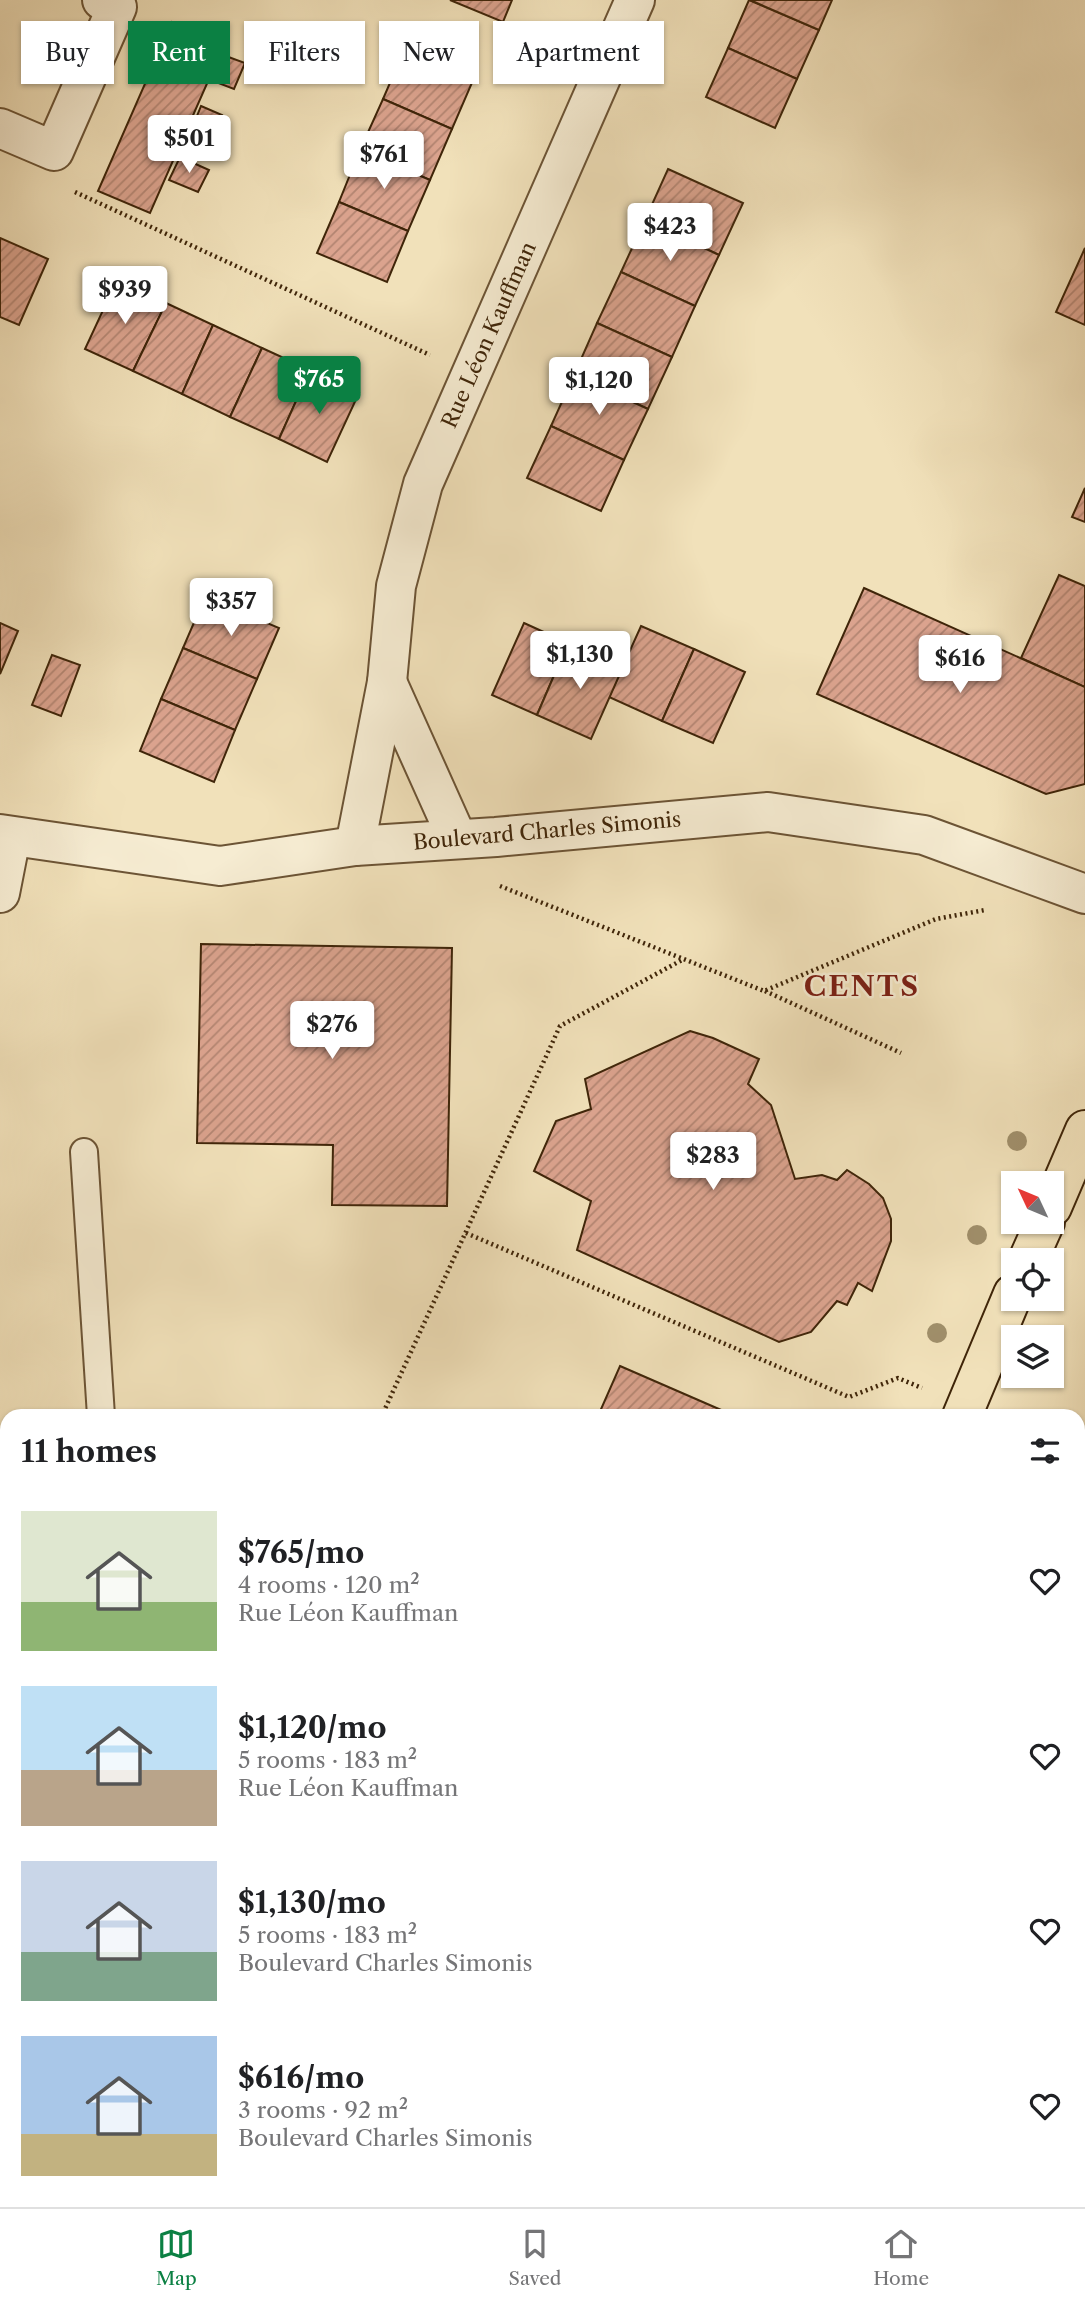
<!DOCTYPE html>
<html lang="en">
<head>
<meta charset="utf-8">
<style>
	:root { --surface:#fff; --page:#f2f2f2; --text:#202124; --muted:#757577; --line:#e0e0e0; --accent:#0b8043 }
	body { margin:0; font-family:"Libre Caslon Text",serif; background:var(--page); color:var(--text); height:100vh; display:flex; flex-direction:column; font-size:26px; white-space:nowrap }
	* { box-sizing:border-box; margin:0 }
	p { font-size:23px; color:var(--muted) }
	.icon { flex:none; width:38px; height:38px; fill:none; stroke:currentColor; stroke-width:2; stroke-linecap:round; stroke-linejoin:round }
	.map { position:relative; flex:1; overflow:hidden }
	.details { position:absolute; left:0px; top:1409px; width:1085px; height:800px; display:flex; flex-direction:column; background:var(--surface); border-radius:21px 21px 0 0; box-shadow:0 2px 5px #0004 }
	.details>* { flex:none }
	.hud { position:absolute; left:21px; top:21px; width:700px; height:63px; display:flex; gap:14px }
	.needle { width:46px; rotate:314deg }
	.controls { position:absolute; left:1001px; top:1171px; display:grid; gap:14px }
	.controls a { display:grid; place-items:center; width:63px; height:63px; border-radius:0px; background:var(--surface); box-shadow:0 2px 5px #0004; font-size:35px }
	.price { position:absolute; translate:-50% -60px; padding:0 16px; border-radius:7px; background:#fff; color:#222; font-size:23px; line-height:46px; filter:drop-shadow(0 2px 4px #0008) }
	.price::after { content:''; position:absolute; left:50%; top:42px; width:21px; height:16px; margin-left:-10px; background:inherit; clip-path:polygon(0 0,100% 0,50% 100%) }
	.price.selected { background:var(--accent); color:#fff }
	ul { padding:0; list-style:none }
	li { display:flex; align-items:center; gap:21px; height:175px; padding:0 21px }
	li span { display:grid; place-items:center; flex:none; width:196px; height:140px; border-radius:0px; color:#555 }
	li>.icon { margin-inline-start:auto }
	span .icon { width:84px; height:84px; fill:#fffc; stroke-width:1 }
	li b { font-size:30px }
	h2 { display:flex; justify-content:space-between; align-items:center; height:84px; padding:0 21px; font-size:30px }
	.tag { padding:0 24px; border-radius:0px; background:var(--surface); box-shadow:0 2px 5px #0004; font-size:24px; line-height:63px }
	.tag.selected { background:var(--accent); color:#fff }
	.tab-bar { display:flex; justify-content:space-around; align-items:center; height:98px; border-top:2px solid var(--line); background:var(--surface); font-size:19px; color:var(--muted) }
	.tab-bar a { display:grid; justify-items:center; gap:4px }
	.tab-bar .selected { color:var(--accent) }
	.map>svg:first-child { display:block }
	.building { fill:url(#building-hatch); stroke:#3f2509; stroke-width:2 }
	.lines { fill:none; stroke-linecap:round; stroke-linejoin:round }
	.lane-casing { stroke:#6c5435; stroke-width:30 }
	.street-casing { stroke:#6c5435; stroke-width:42 }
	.primary-casing { stroke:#3f2509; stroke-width:42 }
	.path { stroke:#3f2509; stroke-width:4.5; stroke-dasharray:2 3.5; stroke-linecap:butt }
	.lane { stroke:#f6ecd2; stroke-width:26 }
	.street { stroke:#f6ecd2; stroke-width:38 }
	.primary { stroke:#f1e1ba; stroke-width:38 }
	.tree { fill:#a08f6b }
	.labels { text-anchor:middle; stroke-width:5; stroke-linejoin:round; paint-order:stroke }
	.street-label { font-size:21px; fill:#3f2509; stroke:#f6ecd2 }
	.district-label { font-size:28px; font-weight:bold; letter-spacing:2px; fill:#7a1f14; stroke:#f6ecd2 }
</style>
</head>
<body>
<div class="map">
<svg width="1085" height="2207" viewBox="0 0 1085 2207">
	<defs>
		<pattern id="building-hatch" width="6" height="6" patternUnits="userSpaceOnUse" patternTransform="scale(1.75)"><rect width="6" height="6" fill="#dba38e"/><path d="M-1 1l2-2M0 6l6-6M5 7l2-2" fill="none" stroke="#b38572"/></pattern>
	</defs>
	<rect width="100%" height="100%" fill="#f1e1ba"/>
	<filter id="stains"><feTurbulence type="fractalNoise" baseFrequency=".00286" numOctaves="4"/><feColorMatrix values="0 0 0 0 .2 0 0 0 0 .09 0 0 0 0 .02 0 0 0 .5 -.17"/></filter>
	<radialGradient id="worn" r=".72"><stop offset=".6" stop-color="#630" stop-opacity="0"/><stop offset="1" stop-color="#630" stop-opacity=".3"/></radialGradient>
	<g class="building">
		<path d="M 450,0 L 512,0 L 503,22 Z"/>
		<path d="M 749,0 L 819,30 L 797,79 L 728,48 Z"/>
		<path d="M 750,0 L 832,0 L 819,30 Z"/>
		<path d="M 172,22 L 224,45 L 150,213 L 98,191 Z"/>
		<path d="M 405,48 L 474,78 L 452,129 L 383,99 Z"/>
		<path d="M 728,48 L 797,79 L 775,128 L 706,97 Z"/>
		<path d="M 223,55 L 245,63 L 234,89 L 213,81 Z"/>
		<path d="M 383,99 L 452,129 L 430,180 L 360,150 Z"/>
		<path d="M 201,106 L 222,115 L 212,140 L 191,131 Z"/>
		<path d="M 360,150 L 430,180 L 408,231 L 339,202 Z"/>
		<path d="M 180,157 L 209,170 L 198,192 L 169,180 Z"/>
		<path d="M 668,169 L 743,203 L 719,255 L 645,220 Z"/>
		<path d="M 339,202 L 408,231 L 387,282 L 317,253 Z"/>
		<path d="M 645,220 L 719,255 L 695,306 L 621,272 Z"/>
		<path d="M 0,238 L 48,259 L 19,325 L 0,317 Z"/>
		<path d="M 1085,248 L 1085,325 L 1056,312 Z"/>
		<path d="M 621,272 L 695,306 L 672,357 L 597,323 Z"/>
		<path d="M 117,280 L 166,303 L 133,371 L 85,349 Z"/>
		<path d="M 166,303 L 213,325 L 182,394 L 133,371 Z"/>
		<path d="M 597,323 L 672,357 L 648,409 L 574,375 Z"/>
		<path d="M 213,325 L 262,348 L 230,417 L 182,394 Z"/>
		<path d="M 262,348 L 310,370 L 279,439 L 230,417 Z"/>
		<path d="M 310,370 L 359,393 L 327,462 L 279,439 Z"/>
		<path d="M 574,375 L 648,409 L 624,460 L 551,426 Z"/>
		<path d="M 551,426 L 624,460 L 601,511 L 527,478 Z"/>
		<path d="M 1085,488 L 1085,522 L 1072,517 Z"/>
		<path d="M 1059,575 L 1085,586 L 1085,687 L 1021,658 Z"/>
		<path d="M 864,588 L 1085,687 L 1085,784 L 1046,794 L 817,694 Z"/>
		<path d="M 205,597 L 279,628 L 257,679 L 183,648 Z"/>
		<path d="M 0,623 L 18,631 L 0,674 Z"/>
		<path d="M 524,623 L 568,643 L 537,715 L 492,695 Z"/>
		<path d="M 641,626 L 694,649 L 662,721 L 609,697 Z"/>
		<path d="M 568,643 L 623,667 L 591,739 L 537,715 Z"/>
		<path d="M 183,648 L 257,679 L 235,730 L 161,699 Z"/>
		<path d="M 694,649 L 745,672 L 713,743 L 662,721 Z"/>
		<path d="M 52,655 L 80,665 L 61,716 L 32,705 Z"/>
		<path d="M 161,699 L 235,730 L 214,782 L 140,751 Z"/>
		<path d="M 201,944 L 452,948 L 447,1206 L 332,1205 L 333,1145 L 197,1143 Z"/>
		<path d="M 690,1031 L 713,1038 L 759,1059 L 748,1084 L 771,1105 L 795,1179 L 822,1175 L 837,1180 L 847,1170 L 869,1184 L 883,1198 L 891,1219 L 891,1241 L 872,1291 L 858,1283 L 847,1305 L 837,1301 L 811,1332 L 779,1342 L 577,1250 L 591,1201 L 534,1171 L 556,1121 L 591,1109 L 585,1079 Z"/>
		<path d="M 620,1366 L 735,1416 L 598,1416 Z"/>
		<path d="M 1078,1431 L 1085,1433 L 1085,1498 L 1078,1495 Z"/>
		<path d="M 1078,1554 L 1085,1558 L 1085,1632 L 1078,1628 Z"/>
		<path d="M 1078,1699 L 1085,1702 L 1085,1836 L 1078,1833 Z"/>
		<path d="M 7,1751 L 7,1796 L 0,1793 L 0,1767 Z"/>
		<path d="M 0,1793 L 7,1796 L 7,1866 L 0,1862 Z"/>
		<path d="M 0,1862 L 7,1866 L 7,1930 L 0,1927 Z"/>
		<path d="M 773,2202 L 866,2202 L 878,2207 L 770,2207 Z"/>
	</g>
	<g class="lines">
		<defs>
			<path id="lane" d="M 84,1152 L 101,1416"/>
			<g id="street">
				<path d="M 0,128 L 54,151 L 117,7 L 102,0"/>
				<path d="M 387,682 L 457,838"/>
				<path d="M 0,834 L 220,866 L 355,846 L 496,837 L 768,812 L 924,835 L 1085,894"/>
				<path d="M 355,846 L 387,682 L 396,586 L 423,484 L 635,0"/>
				<path d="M 0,893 L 11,837"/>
			</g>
			<g id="primary">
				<path d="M 1052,1207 L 1085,1130"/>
				<path d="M 1028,1260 L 1045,1222"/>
				<path d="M 962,1416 L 1013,1294"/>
				<path d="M 617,2207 L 620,2202"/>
			</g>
		</defs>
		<use href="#lane" class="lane-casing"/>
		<use href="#street" class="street-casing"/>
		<use href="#primary" class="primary-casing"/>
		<g class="path">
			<path d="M 75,192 L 430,355"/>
			<path d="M 500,886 L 764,991 L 936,919 L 985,910"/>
			<path d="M 765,991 L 901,1053"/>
			<path d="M 466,1233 L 849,1397 L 898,1378 L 922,1388"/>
			<path d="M 372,1416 L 384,1411 L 560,1026 L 682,960"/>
		</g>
		<use href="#lane" class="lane"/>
		<use href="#street" class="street"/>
		<use href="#primary" class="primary"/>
	</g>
	<g class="tree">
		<circle cx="1017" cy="1141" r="10"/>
		<circle cx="977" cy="1235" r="10"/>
		<circle cx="937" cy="1333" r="10"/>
	</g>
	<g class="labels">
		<g class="street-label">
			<text transform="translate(489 335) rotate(-66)" y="7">Rue Léon Kauffman</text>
			<text transform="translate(547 831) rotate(-5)" y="7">Boulevard Charles Simonis</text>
		</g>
		<g class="district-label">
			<text x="862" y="996">CENTS</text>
		</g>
	</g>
	<rect width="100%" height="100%" filter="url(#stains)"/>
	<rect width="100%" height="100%" fill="url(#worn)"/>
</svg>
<div class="controls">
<a><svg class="needle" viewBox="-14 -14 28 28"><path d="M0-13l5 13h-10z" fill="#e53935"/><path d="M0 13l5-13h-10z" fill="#757577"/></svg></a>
<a><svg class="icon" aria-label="locate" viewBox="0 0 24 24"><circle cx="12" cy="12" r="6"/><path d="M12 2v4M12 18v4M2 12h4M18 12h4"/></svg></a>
<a><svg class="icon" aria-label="layers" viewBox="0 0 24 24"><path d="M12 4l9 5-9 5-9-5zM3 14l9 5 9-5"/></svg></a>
</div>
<b class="price" style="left:189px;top:175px">$501</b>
<b class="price" style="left:384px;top:191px">$761</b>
<b class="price" style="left:670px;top:263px">$423</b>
<b class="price" style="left:125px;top:326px">$939</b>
<b class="price selected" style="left:319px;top:416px">$765</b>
<b class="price" style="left:599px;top:417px">$1,120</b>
<b class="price" style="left:231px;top:638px">$357</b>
<b class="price" style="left:580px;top:691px">$1,130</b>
<b class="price" style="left:960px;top:695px">$616</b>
<b class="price" style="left:332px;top:1061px">$276</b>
<b class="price" style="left:713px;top:1192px">$283</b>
<div class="hud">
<a class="tag">Buy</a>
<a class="tag selected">Rent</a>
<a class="tag">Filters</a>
<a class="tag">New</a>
<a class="tag">Apartment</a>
</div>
<section class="details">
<h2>11 homes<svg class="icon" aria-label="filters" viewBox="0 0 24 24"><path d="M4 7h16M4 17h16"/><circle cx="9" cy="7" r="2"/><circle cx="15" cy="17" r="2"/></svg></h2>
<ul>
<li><span style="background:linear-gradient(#dfe7d0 65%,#8fb573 0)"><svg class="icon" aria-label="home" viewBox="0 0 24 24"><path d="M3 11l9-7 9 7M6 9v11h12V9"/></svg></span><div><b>$765/mo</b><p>4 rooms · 120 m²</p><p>Rue Léon Kauffman</p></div><svg class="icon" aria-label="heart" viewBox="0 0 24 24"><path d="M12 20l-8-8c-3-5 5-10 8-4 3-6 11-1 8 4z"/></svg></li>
<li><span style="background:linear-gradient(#bfe0f5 60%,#b9a48a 0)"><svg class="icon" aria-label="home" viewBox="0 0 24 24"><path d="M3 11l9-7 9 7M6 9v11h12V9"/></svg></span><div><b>$1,120/mo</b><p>5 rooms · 183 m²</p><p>Rue Léon Kauffman</p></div><svg class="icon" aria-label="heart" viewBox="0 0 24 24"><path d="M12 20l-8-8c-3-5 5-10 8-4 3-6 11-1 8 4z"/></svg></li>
<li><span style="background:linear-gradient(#c9d6e8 65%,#7fa58c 0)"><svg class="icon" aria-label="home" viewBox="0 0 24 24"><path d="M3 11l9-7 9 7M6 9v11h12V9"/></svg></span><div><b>$1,130/mo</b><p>5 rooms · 183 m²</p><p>Boulevard Charles Simonis</p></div><svg class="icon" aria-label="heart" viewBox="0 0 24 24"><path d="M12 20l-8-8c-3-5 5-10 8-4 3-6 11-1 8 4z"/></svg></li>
<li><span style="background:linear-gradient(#a9c7e8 70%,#c2b280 0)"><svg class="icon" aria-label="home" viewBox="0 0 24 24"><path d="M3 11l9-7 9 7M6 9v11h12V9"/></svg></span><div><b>$616/mo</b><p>3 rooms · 92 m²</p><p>Boulevard Charles Simonis</p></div><svg class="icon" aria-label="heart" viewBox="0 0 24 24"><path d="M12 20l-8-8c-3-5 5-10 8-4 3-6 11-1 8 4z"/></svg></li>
</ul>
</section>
</div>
<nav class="tab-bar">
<a class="selected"><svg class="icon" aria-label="map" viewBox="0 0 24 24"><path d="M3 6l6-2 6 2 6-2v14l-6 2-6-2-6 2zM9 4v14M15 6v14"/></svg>Map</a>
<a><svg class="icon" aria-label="saved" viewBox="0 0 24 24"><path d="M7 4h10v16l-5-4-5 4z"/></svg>Saved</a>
<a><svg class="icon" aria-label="home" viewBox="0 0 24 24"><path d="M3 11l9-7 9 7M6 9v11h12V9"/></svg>Home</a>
</nav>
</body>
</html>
